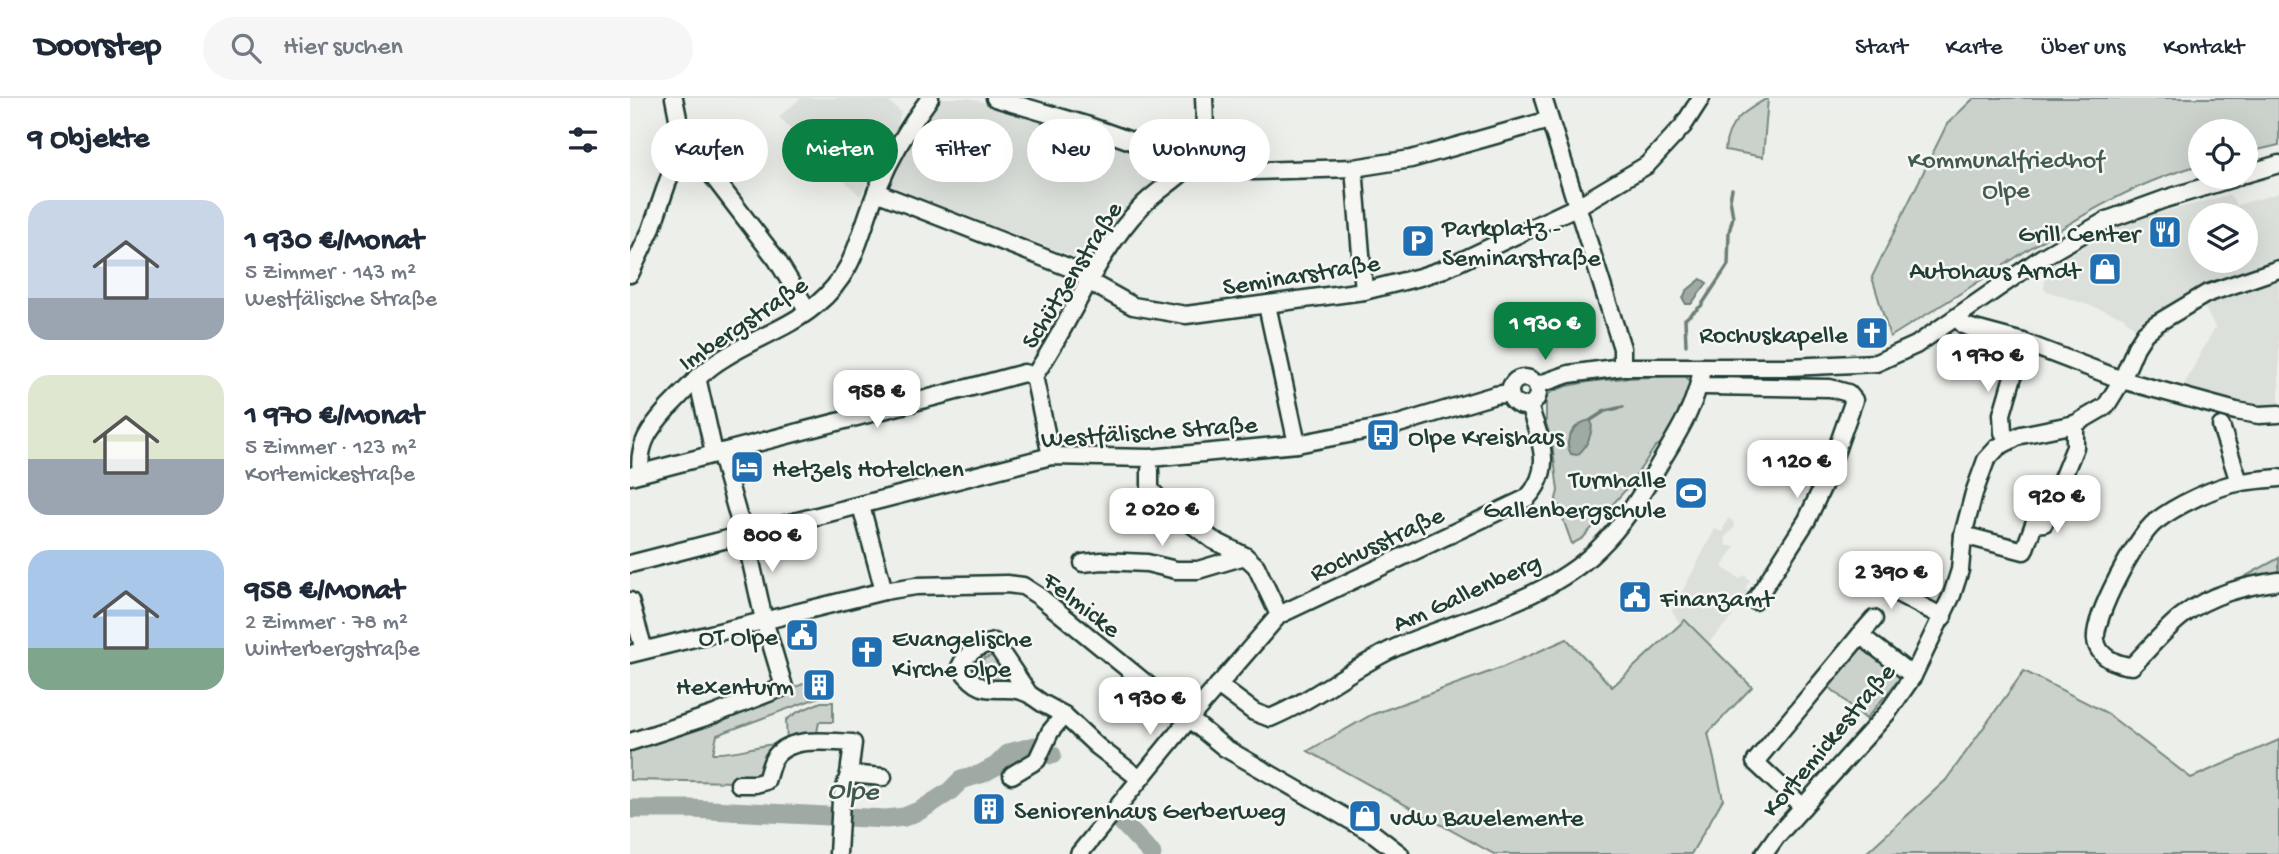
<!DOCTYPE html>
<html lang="de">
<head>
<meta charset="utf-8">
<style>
	:root { --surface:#fff; --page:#f6f6f7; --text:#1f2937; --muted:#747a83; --line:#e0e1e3; --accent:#0b8043 }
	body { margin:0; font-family:"Gochi Hand",sans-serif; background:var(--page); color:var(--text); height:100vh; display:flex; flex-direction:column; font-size:26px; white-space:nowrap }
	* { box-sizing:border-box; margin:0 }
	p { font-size:23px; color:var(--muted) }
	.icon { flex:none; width:38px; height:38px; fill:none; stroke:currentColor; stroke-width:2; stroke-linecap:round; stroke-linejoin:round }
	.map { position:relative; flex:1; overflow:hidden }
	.side { display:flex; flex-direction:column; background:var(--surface); width:630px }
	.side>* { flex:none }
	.banner { position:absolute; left:21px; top:21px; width:665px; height:63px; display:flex; gap:14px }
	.controls { position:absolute; left:1558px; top:21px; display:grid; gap:14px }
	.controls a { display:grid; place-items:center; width:70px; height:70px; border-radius:50%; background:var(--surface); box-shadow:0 7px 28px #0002; font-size:35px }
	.price { position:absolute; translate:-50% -60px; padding:0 16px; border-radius:14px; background:#fff; color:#222; font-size:23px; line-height:46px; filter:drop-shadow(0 2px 4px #0008) }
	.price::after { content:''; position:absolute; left:50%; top:42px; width:21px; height:16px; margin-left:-10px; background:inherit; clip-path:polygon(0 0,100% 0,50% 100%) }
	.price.selected { background:var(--accent); color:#fff }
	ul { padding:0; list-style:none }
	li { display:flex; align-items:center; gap:21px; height:175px; padding:0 28px }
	li span { display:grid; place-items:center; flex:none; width:196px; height:140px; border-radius:21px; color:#555 }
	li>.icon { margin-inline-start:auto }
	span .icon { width:84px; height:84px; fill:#fffc; stroke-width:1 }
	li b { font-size:30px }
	h2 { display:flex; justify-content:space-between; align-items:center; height:84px; padding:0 28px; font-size:30px }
	.chip { padding:0 24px; border-radius:32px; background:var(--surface); box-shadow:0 7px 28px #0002; font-size:24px; line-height:63px }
	.chip.selected { background:var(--accent); color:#fff }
	header { display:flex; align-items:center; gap:42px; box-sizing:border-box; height:98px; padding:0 35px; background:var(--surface); border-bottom:2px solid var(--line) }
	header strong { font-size:33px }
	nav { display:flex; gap:38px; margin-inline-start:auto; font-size:24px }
	.search { width:490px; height:63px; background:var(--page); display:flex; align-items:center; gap:18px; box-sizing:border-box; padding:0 24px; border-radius:38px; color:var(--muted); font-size:26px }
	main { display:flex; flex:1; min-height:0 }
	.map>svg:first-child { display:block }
	.built { fill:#dce0db; fill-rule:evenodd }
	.green { fill:#cbd2cc; stroke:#758880; stroke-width:2 }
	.water { fill:#9faaa4; stroke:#6c7e77; stroke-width:2 }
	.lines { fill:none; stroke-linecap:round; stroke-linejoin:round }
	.stream { stroke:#6c7e77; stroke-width:3.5 }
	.river { stroke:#9faaa4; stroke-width:19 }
	.minor-casing { stroke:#1f3d34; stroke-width:21 }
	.minor { stroke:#f6f6f2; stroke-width:16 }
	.labels { text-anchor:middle; stroke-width:5; stroke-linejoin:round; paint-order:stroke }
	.park-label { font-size:26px; fill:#415b52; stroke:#f6f6f2 }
	.poi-label { font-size:26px; fill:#1f3d34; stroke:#f6f6f2; text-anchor:start }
	.street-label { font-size:26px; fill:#1f3d34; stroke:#f6f6f2 }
	.water-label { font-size:28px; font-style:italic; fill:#3f5850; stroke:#f6f6f2 }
</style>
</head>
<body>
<header>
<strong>Doorstep</strong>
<div class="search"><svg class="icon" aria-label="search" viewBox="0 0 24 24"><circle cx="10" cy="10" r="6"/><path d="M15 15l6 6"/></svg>Hier suchen</div>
<nav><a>Start</a><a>Karte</a><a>Über uns</a><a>Kontakt</a></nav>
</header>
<main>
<section class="side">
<h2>9 Objekte<svg class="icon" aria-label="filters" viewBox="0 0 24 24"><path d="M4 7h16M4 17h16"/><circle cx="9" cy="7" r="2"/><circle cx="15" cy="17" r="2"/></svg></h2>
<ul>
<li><span style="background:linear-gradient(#c9d6e8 70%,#9aa5b1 0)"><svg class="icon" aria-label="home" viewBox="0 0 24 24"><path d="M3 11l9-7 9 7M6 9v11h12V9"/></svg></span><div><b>1 930 €/Monat</b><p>5 Zimmer · 143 m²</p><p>Westfälische Straße</p></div></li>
<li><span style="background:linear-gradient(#dfe7d0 60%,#9aa5b1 0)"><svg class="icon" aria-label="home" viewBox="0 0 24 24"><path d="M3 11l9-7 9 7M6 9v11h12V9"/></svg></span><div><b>1 970 €/Monat</b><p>5 Zimmer · 123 m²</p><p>Kortemickestraße</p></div></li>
<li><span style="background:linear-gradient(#a9c7e8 70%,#7fa58c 0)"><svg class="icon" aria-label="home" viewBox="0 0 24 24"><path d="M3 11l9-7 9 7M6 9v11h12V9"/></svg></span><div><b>958 €/Monat</b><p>2 Zimmer · 78 m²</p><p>Winterbergstraße</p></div></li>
</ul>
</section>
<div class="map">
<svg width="1649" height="756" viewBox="0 0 1649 756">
	<rect width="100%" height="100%" fill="#edefea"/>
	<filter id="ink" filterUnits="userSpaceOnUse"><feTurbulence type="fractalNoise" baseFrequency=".0143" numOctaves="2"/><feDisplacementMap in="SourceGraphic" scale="14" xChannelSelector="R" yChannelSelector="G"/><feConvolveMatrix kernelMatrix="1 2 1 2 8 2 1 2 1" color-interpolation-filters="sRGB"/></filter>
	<g filter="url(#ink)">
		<g class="built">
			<path d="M 171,0 L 255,0 L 271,14 L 266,33 L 230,98 L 149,19 Z"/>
			<path d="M 311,0 L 339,0 L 442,29 L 519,55 L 543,71 L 492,115 L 459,164 L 301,105 L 260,87 L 285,36 Z"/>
			<path d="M 1649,95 L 1649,308 L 1609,307 L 1551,292 L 1585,229 L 1566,193 L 1527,213 L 1525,219 L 1507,232 L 1493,219 L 1414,192 L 1416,171 L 1481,132 L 1509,120 L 1599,97 L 1607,107 ZM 1570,117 L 1615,117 L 1615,163 L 1570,163 Z"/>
			<path d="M 1098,420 L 1102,422 L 1105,429 L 1095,439 L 1096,447 L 1105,449 L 1092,469 L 1110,481 L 1114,477 L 1120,482 L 1115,490 L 1121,495 L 1121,501 L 1114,497 L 1102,516 L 1103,518 L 1079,544 L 1056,521 L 1049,525 L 1042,513 L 1085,431 L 1092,434 Z"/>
		</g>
		<g class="green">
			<path d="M 1138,0 L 1133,59 L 1095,52 C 1097,23 1115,13 1138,0 Z"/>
			<path d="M 1344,0 L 1649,0 L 1649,47 L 1615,55 L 1615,33 L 1570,33 L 1570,67 C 1488,89 1421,137 1351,182 C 1321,202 1290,220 1260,239 L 1242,179 L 1317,26 Z"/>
			<path d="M 1056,278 L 1061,287 L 1048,320 L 1035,343 L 1025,349 L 999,388 L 953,440 L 942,446 L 926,401 L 928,393 L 922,344 L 916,325 L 916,298 C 938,279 1025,279 1056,278 Z"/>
			<path d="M 1649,460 L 1649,479 L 1596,489 Z"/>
			<path d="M 1055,522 L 1122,589 L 1078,635 L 1093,701 L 1061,756 L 864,756 L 678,653 L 741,617 L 873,569 L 937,541 L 982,589 Z"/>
			<path d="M 1232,547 L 1271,579 L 1236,621 L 1198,588 Z"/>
			<path d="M 364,557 L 368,558 L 389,588 L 371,591 L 338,576 L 355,560 Z"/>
			<path d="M 1394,573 L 1475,614 L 1561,680 L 1649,642 L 1649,756 L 1235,756 L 1316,682 Z"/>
			<path d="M 198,576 L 195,597 L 87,637 L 83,655 C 107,656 124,647 148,646 L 134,682 L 110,684 L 0,682 L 0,648 L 80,623 Z"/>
			<path d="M 191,604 L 203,604 L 203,624 L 189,624 L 186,640 L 157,647 L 156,622 L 168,614 Z"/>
		</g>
		<g class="water">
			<path d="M 1071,181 L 1077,185 L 1061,206 L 1056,206 L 1053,201 L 1056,193 Z"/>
			<path d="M 961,322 C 964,333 957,350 947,357 L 941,356 C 932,342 945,324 961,322 Z"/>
		</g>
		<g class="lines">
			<g class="stream">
				<path d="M 1056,247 L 1055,221 L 1071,208 L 1098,167 L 1099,134 L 1103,119 L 1100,101 L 1102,91"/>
				<path d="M 961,322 L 975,313 L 993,309"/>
			</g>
			<g class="river">
				<path d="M 0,711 L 62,711 L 256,721 L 274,719 L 291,712 L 319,694 L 331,682 L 351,676 L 366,668 L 379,655 L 405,648 L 422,657"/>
				<path d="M 490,722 L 522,756"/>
			</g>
			<defs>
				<g id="minor">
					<path d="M 44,0 L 51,35 L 55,42 L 147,162 L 178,213"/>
					<path d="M 365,0 L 456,27 L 563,65 L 624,73 L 724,70 L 781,61 L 919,22"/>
					<path d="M 913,0 L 992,250 L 992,269"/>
					<path d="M 724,70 L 734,193"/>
					<path d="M 1615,76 L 1649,66"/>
					<path d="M 246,94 L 448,173 L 460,184 L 503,208 L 556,217 L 734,193 L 790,179 L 814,171 L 948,108 L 1017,67 L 1053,28 L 1071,0"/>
					<path d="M 0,176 L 21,132 L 38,83 L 55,42"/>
					<path d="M 637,207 L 667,346"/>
					<path d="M 1327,220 L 1334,227 L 1341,230 L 1393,244 L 1492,282 L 1606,313 L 1629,317 L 1649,316"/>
					<path d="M 67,279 L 84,355"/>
					<circle cx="894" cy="294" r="14"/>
					<path d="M 1070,285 L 1074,288 L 1200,290 L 1218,295 L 1224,302 L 1196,381 L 1177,422 L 1125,503"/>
					<path d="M 907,287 L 939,276 L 992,269 L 1160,269 L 1246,265 L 1286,247 L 1411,160 L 1477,122 L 1535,101 L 1607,79"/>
					<path d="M 1591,328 L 1609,384"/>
					<path d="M 1379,343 L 1373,334 L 1372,316 L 1393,244"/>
					<path d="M 90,354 L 109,421 L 119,430 L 131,433"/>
					<path d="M 421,358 L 404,278 C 442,223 465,157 511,109 C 527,91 560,75 569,54 C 576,37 575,17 574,0"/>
					<path d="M 520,372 L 520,391 L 531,403 L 583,442 L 615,458 L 626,468 L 649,517"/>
					<path d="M 11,375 C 7,347 20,330 38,310 C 56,292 72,273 94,260 C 123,241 159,230 186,207 C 227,173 228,138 247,92 C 261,58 278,29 300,0"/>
					<path d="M 0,378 L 357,285 L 394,275 L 404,278"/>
					<path d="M 1649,380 C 1637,381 1624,382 1612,384 C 1586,388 1545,408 1525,424 C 1507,438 1463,519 1466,542 C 1468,559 1487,567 1502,568 C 1518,552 1534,532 1552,518 C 1580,496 1615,488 1649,483"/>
					<path d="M 231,408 L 254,493"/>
					<path d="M 1333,437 L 1394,453 L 1404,426 L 1414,425 L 1445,349 L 1445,326"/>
					<path d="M 453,465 L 472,463 L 517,465 L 546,472 L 568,472 L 615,458"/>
					<path d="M 0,466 L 421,358 L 520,360 L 667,346 L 765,327 L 865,297 L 880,295"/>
					<path d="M 1266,475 L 1263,489 L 1269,496 L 1313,519"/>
					<path d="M 0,503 L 14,552"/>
					<path d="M 1230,537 L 1244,521"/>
					<path d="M 0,556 L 254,493 L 286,488 L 377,486 L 393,488 L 410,499 L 595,650 L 744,736 L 770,756"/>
					<path d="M 588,587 L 624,614 L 640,620 C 686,601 724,568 769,548 C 833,520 918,502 968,451 C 994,426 1012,396 1030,365 C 1048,335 1068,304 1072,269"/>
					<path d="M 399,596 C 369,582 356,606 330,569 C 336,555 350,547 364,544 L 399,596 L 412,605 L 434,617 L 467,648 L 510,681"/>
					<path d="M 0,644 L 85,616 L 154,589 L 134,522 L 115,437"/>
					<path d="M 382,677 L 407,662 L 420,634 L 434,617"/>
					<path d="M 109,686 L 125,686 L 136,683 C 138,677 140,668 143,662 C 157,637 199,644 223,645 L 219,676 L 253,679"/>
					<path d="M 1173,709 L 1125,664 L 1230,537 L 1283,578"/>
					<path d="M 208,756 L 211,702 L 219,676"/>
					<path d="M 449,756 L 559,621 L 649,517 L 897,400 C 925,371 910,341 899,308"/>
					<path d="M 1134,756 L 1146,739 L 1258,614 L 1283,578 L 1322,497 L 1330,472 L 1333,437 L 1344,395 L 1356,362 L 1368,349 L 1391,337 L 1445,326 L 1476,308 L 1492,282 L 1506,249 L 1515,235 L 1526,226 L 1576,196 L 1649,171"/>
				</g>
			</defs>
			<use href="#minor" class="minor-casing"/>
			<use href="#minor" class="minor"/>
		</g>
	</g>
	<defs>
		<symbol id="restaurant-square" viewBox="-11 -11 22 22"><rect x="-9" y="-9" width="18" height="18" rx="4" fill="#1f6fb2" stroke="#f6f6f2"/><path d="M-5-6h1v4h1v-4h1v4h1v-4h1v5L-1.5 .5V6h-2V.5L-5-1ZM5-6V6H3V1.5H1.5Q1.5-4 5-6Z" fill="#fff"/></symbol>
		<symbol id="parking-square" viewBox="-11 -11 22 22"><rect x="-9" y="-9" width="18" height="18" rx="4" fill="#1f6fb2" stroke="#f6f6f2"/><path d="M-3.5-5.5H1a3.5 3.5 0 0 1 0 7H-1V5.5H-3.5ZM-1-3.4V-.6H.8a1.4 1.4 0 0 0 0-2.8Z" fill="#fff"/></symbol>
		<symbol id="shop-square" viewBox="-11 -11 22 22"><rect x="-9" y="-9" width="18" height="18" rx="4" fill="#1f6fb2" stroke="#f6f6f2"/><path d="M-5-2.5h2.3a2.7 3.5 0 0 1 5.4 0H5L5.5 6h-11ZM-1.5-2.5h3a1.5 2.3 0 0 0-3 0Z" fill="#fff"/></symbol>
		<symbol id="church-square" viewBox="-11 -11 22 22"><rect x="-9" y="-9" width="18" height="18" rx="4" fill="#1f6fb2" stroke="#f6f6f2"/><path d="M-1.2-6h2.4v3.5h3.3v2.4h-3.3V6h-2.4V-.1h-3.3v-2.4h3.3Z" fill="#fff"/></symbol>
		<symbol id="bus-square" viewBox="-11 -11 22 22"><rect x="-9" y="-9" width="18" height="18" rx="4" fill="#1f6fb2" stroke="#f6f6f2"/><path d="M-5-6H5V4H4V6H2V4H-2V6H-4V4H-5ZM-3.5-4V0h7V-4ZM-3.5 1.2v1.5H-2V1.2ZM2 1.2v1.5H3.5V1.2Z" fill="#fff"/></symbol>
		<symbol id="hotel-square" viewBox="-11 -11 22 22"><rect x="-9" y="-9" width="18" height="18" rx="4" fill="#1f6fb2" stroke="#f6f6f2"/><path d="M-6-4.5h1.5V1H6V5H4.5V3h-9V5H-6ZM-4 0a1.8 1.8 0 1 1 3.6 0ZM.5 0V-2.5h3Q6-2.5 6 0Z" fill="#fff"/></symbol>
		<symbol id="stadium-square" viewBox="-11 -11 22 22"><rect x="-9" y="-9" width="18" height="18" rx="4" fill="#1f6fb2" stroke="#f6f6f2"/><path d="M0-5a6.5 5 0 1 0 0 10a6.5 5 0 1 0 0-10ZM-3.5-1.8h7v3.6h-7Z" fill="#fff"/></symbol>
		<symbol id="civic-square" viewBox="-11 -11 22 22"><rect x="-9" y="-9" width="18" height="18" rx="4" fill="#1f6fb2" stroke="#f6f6f2"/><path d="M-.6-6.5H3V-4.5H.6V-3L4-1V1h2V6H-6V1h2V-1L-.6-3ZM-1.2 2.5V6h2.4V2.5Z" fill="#fff"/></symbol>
		<symbol id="building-square" viewBox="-11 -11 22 22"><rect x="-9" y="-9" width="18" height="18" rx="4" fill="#1f6fb2" stroke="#f6f6f2"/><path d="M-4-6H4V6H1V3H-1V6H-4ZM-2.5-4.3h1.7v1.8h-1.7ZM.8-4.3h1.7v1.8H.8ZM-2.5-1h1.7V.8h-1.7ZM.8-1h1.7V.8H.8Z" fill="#fff"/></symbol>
	</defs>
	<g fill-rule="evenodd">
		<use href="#restaurant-square" x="1516" y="115" width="38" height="38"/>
		<use href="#parking-square" x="769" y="124" width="38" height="38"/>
		<use href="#shop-square" x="1456" y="152" width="38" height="38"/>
		<use href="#church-square" x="1223" y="216" width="38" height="38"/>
		<use href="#bus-square" x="734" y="318" width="38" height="38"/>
		<use href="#hotel-square" x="98" y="350" width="38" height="38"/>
		<use href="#stadium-square" x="1042" y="376" width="38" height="38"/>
		<use href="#civic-square" x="986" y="480" width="38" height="38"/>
		<use href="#civic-square" x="153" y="518" width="38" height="38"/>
		<use href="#church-square" x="218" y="535" width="38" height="38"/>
		<use href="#building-square" x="170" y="568" width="38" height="38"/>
		<use href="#building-square" x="340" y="692" width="38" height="38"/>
		<use href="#shop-square" x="716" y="699" width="38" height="38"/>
	</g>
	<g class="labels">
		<g class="park-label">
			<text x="1376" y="69">Kommunalfriedhof<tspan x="1376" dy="30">Olpe</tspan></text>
		</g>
		<g class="poi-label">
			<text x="812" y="137">Parkplatz -<tspan x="812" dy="30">Seminarstraße</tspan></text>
			<text x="1510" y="143" text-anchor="end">Grill Center</text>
			<text x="1450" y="180" text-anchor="end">Autohaus Arndt</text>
			<text x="1218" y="244" text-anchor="end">Rochuskapelle</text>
			<text x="778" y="346">Olpe Kreishaus</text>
			<text x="142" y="378">Hetzels Hotelchen</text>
			<text x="1036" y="389" text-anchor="end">Turnhalle<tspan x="1036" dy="30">Gallenbergschule</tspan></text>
			<text x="1030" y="508">Finanzamt</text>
			<text x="148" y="546" text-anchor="end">OT Olpe</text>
			<text x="262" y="548">Evangelische<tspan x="262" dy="30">Kirche Olpe</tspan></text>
			<text x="164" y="596" text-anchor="end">Hexenturm</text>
			<text x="384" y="720">Seniorenhaus Gerberweg</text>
			<text x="760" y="727">vdw Bauelemente</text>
		</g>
		<g class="street-label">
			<text transform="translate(671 175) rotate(-9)" y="9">Seminarstraße</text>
			<text transform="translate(440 176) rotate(-58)" y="9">Schützenstraße</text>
			<text transform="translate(112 224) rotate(-34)" y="9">Imbergstraße</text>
			<text transform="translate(519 332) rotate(-4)" y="9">Westfälische Straße</text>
			<text transform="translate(746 444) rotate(-25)" y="9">Rochusstraße</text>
			<text transform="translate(836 493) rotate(-24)" y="9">Am Gallenberg</text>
			<text transform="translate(453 505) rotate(38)" y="9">Felmicke</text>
			<text transform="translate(1197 641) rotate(-50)" y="9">Kortemickestraße</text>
		</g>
		<g class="water-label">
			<text transform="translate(223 690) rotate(2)" y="10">Olpe</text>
		</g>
	</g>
</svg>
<div class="controls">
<a><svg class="icon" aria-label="locate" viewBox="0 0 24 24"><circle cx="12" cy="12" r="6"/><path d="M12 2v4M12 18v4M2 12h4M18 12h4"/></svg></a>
<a><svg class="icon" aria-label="layers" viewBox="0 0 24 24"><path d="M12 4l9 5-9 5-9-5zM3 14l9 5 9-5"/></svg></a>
</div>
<b class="price selected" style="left:915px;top:264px">1 930 €</b>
<b class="price" style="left:1358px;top:296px">1 970 €</b>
<b class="price" style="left:247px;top:332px">958 €</b>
<b class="price" style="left:1167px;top:402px">1 120 €</b>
<b class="price" style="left:1427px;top:437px">920 €</b>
<b class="price" style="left:532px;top:450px">2 020 €</b>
<b class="price" style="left:142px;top:476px">800 €</b>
<b class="price" style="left:1261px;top:513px">2 390 €</b>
<b class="price" style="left:520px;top:639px">1 930 €</b>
<div class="banner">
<a class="chip">Kaufen</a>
<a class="chip selected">Mieten</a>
<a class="chip">Filter</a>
<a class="chip">Neu</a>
<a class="chip">Wohnung</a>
</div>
</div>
</main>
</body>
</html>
